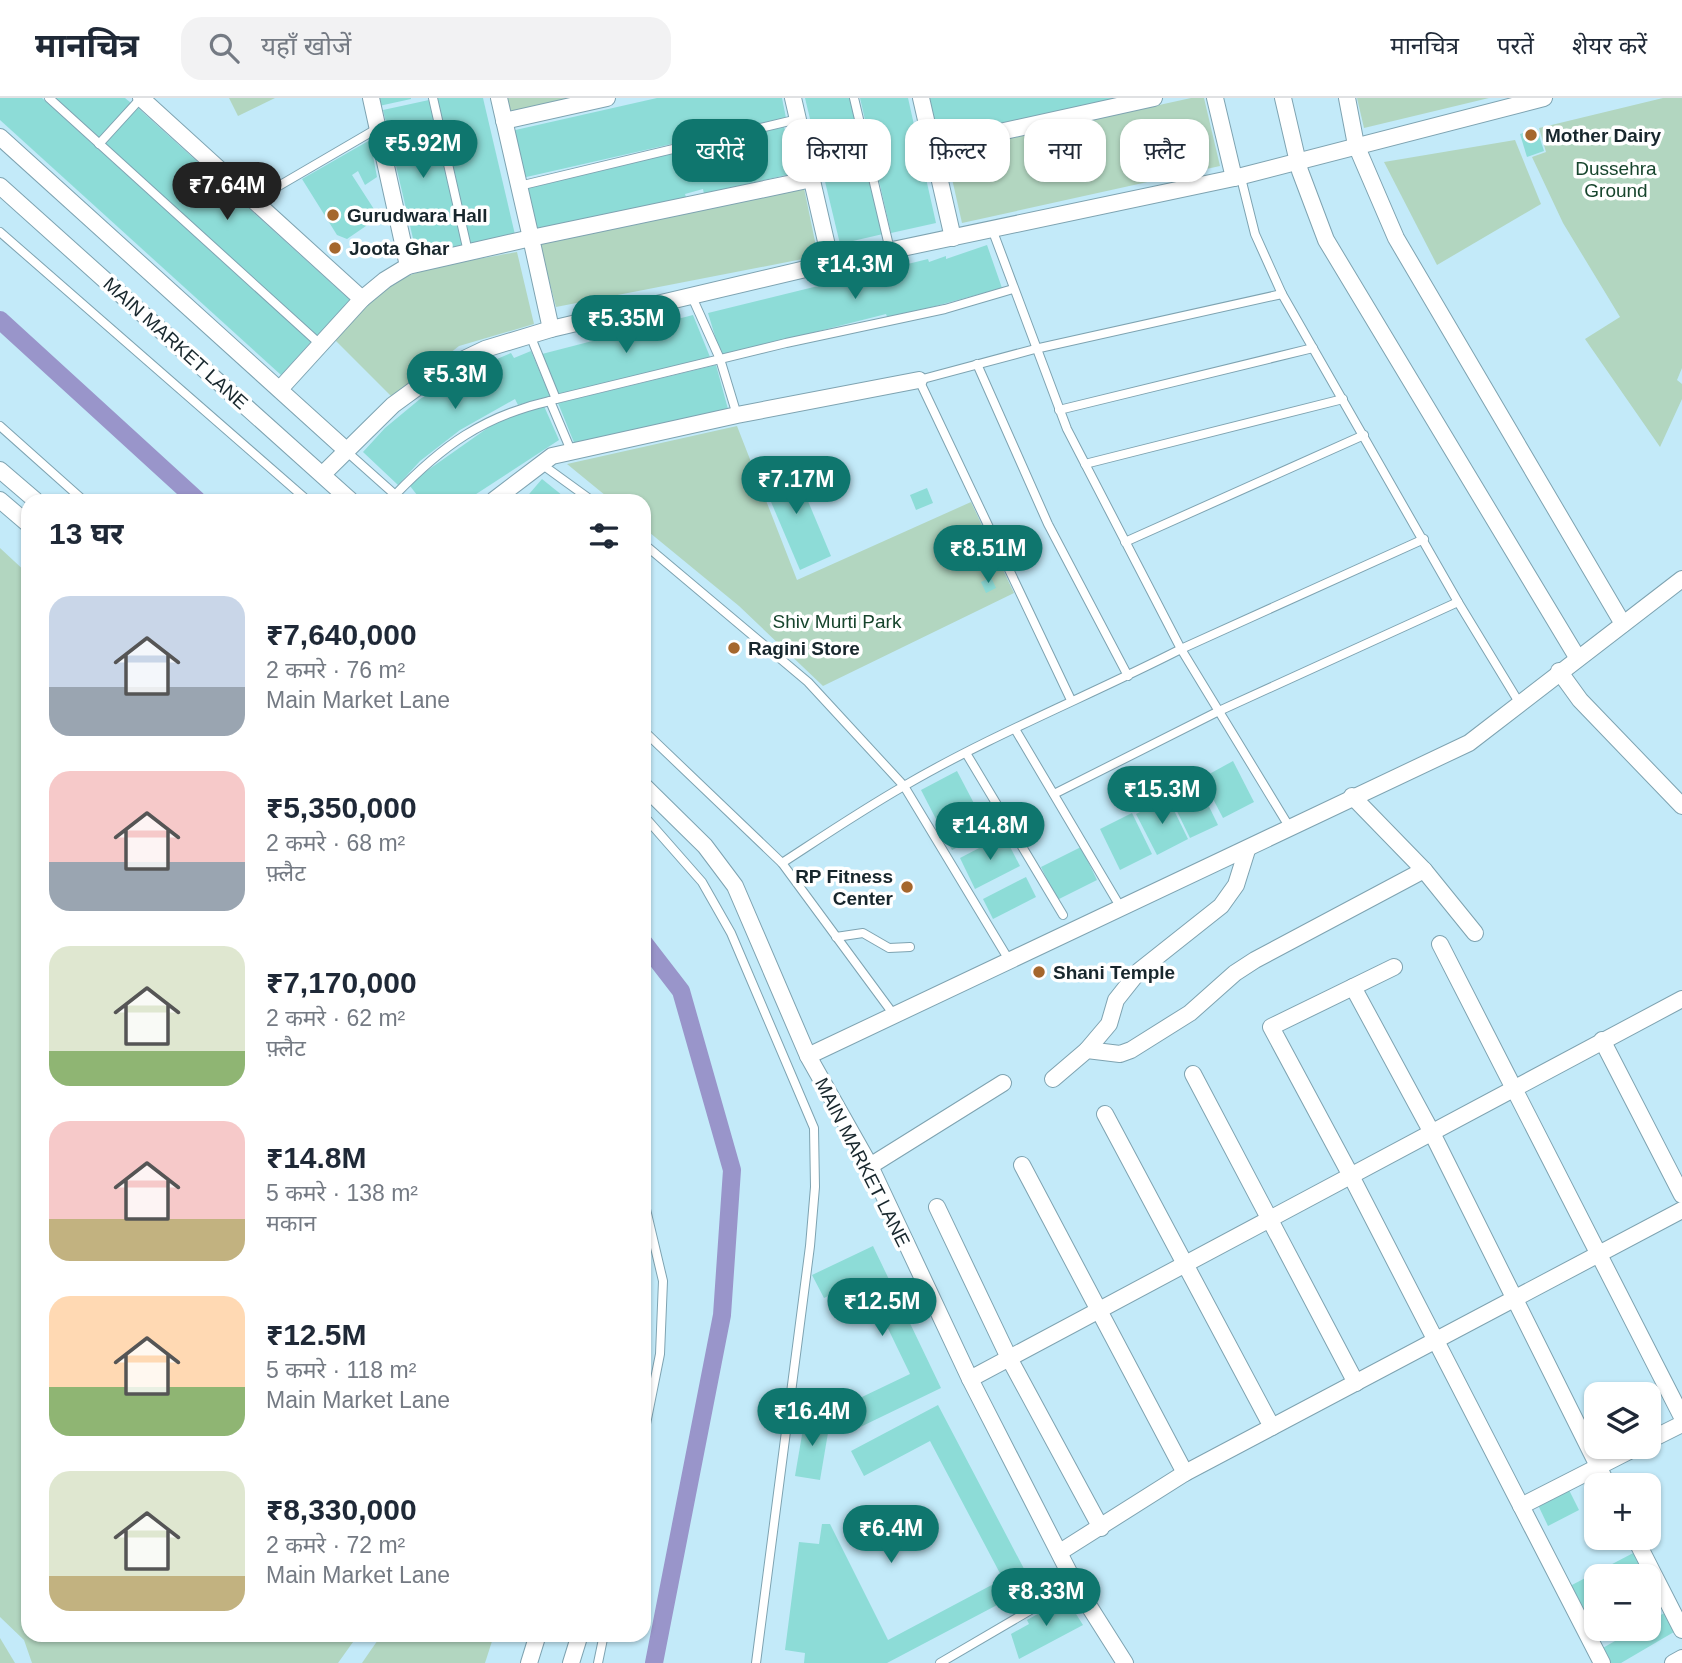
<!DOCTYPE html>
<html lang="hi">
<head>
<meta charset="utf-8">
<style>
	:root { --surface:#fff; --page:#f2f2f3; --text:#1f2937; --muted:#747a83; --line:#e0e1e3; --accent:#0f766e }
	body { margin:0; font-family:Helvetica,"Noto Sans Devanagari",sans-serif; background:var(--page); color:var(--text); height:100vh; display:flex; flex-direction:column; font-size:26px; white-space:nowrap }
	* { box-sizing:border-box; margin:0 }
	p { font-size:23px; color:var(--muted) }
	.icon { flex:none; width:38px; height:38px; fill:none; stroke:currentColor; stroke-width:2; stroke-linecap:round; stroke-linejoin:round }
	.map { position:relative; flex:1; overflow:hidden }
	.panel { position:absolute; left:21px; top:396px; width:630px; height:1148px; display:flex; flex-direction:column; background:var(--surface); border-radius:21px; box-shadow:0 2px 5px #0004 }
	.panel>* { flex:none }
	.hud { position:absolute; left:672px; top:21px; width:665px; height:63px; display:flex; gap:14px }
	.controls { position:absolute; left:1584px; top:1284px; display:grid; gap:14px }
	.controls a { display:grid; place-items:center; width:77px; height:77px; border-radius:14px; background:var(--surface); box-shadow:0 2px 5px #0004; font-size:35px }
	.price { position:absolute; translate:-50% -60px; padding:0 16px; border-radius:24px; background:var(--accent); color:#fff; font-size:23px; line-height:46px; filter:drop-shadow(0 2px 4px #0008) }
	.price::after { content:''; position:absolute; left:50%; top:42px; width:21px; height:16px; margin-left:-10px; background:inherit; clip-path:polygon(0 0,100% 0,50% 100%) }
	.price.selected { background:#222; color:#fff }
	ul { padding:0; list-style:none }
	li { display:flex; align-items:center; gap:21px; height:175px; padding:0 28px }
	li span { display:grid; place-items:center; flex:none; width:196px; height:140px; border-radius:21px; color:#555 }
	li>.icon { margin-inline-start:auto }
	span .icon { width:84px; height:84px; fill:#fffc; stroke-width:1 }
	li b { font-size:30px }
	h2 { display:flex; justify-content:space-between; align-items:center; height:84px; padding:0 28px; font-size:30px }
	.tag { padding:0 24px; border-radius:21px; background:var(--surface); box-shadow:0 2px 5px #0004; font-size:24px; line-height:63px }
	.tag.selected { background:var(--accent); color:#fff }
	header { display:flex; align-items:center; gap:42px; box-sizing:border-box; height:98px; padding:0 35px; background:var(--surface); border-bottom:2px solid var(--line) }
	header strong { font-size:33px }
	nav { display:flex; gap:38px; margin-inline-start:auto; font-size:24px }
	.search { width:490px; height:63px; background:var(--page); display:flex; align-items:center; gap:18px; box-sizing:border-box; padding:0 24px; border-radius:21px; color:var(--muted); font-size:26px }
	.map>svg:first-child { display:block }
	.green { fill:#b2d6c0 }
	.lines { fill:none; stroke-linecap:round; stroke-linejoin:round }
	.canal { stroke:#9995ca; stroke-width:18 }
	.building { fill:#8ddcd7 }
	.lane-casing { stroke:#7ea3b1; stroke-width:10 }
	.street-casing { stroke:#7ea3b1; stroke-width:18 }
	.lane { stroke:#fff; stroke-width:8 }
	.street { stroke:#fff; stroke-width:16 }
	.poi-dot { fill:#a5672d; stroke:#fff; stroke-width:2.5 }
	.labels { text-anchor:middle; stroke-width:7; stroke-linejoin:round; paint-order:stroke }
	.poi-label { font-size:19px; font-weight:bold; fill:#18272d; stroke:#fff; text-anchor:start }
	.park-label { font-size:19px; fill:#17452d; stroke:#fff }
	.street-label { font-size:19px; fill:#18272d; stroke:#fff }
</style>
</head>
<body>
<header>
<strong>मानचित्र</strong>
<div class="search"><svg class="icon" aria-label="search" viewBox="0 0 24 24"><circle cx="10" cy="10" r="6"/><path d="M15 15l6 6"/></svg>यहाँ खोजें</div>
<nav><a>मानचित्र</a><a>परतें</a><a>शेयर करें</a></nav>
</header>
<div class="map">
<svg width="1682" height="1565" viewBox="0 0 1682 1565">
	<rect width="100%" height="100%" fill="#c3eaf9"/>
	<g class="green">
		<path d="M 229,0 L 275,0 L 238,18 Z"/>
		<path d="M 506,0 L 574,0 L 509,15 Z"/>
		<path d="M 1191,0 L 1204,0 L 1220,68 L 962,125 L 946,54 Z"/>
		<path d="M 1357,0 L 1489,0 L 1364,30 Z"/>
		<path d="M 1663,0 L 1682,0 L 1682,270 L 1677,282 L 1682,286 L 1682,301 L 1660,349 L 1585,241 L 1620,219 L 1563,125 L 1532,59 L 1546,54 L 1539,30 Z"/>
		<path d="M 1515,42 L 1541,106 L 1437,167 L 1384,64 Z"/>
		<path d="M 804,90 L 818,158 L 556,209 L 539,144 Z"/>
		<path d="M 517,154 L 534,226 L 459,248 L 393,300 L 334,241 C 351,222 368,197 392,185 C 429,166 477,162 517,154 Z"/>
		<path d="M 737,328 L 797,482 L 971,404 L 1014,495 L 823,588 L 739,508 L 644,430 L 644,402 L 611,402 L 567,366 Z"/>
		<path d="M 0,450 L 28,476 L 28,1536 L 358,1537 L 338,1565 L 32,1565 L 24,1542 L 0,1519 Z"/>
		<path d="M 382,1536 L 494,1536 L 494,1537 L 485,1565 L 362,1565 Z"/>
		<path d="M 0,1540 L 15,1565 L 0,1565 Z"/>
	</g>
	<g class="lines">
		<g class="canal">
			<path d="M 0,222 L 197,402"/>
			<path d="M 644,845 L 681,893 L 732,1072 L 722,1217 L 654,1565"/>
		</g>
	</g>
	<g class="building">
		<path d="M 0,0 L 42,0 L 311,244 L 281,277 L 0,22 Z"/>
		<path d="M 55,0 L 125,0 L 131,5 L 99,40 Z"/>
		<path d="M 378,0 L 411,0 L 411,1 L 379,8 Z"/>
		<path d="M 436,0 L 483,0 L 516,141 L 470,149 Z"/>
		<path d="M 657,0 L 782,0 L 786,20 L 522,80 L 511,33 Z"/>
		<path d="M 805,0 L 850,0 L 883,136 L 840,146 Z"/>
		<path d="M 860,0 L 908,0 L 936,125 L 891,135 Z"/>
		<path d="M 926,0 L 1129,0 L 935,43 Z"/>
		<path d="M 429,2 L 464,151 L 418,162 L 383,12 Z"/>
		<path d="M 137,9 L 350,202 L 317,238 L 105,46 Z"/>
		<path d="M 784,29 L 795,75 L 704,96 L 703,91 L 685,96 L 686,99 L 556,131 L 555,127 L 537,131 L 527,90 L 546,86 L 545,83 Z"/>
		<path d="M 1537,31 L 1544,53 L 1527,59 L 1520,36 Z"/>
		<path d="M 370,42 L 377,79 L 365,87 L 358,73 L 352,77 L 379,119 L 347,141 L 337,137 L 302,81 Z"/>
		<path d="M 987,147 L 1002,190 L 888,221 L 886,216 L 721,258 L 708,215 L 928,161 L 929,164 L 946,158 L 946,161 Z"/>
		<path d="M 693,217 L 710,259 L 557,297 L 542,256 Z"/>
		<path d="M 531,253 L 550,298 L 518,307 L 515,301 L 460,332 L 420,363 L 398,387 L 363,354 L 385,330 L 420,301 L 461,276 L 511,255 L 514,260 Z"/>
		<path d="M 716,267 L 728,311 L 575,347 L 558,305 Z"/>
		<path d="M 544,308 L 559,342 L 467,402 L 421,402 L 410,388 L 418,379 L 499,322 Z"/>
		<path d="M 792,365 L 831,458 L 800,472 L 760,378 Z"/>
		<path d="M 542,381 L 568,402 L 524,402 Z"/>
		<path d="M 927,390 L 933,405 L 916,412 L 910,397 Z"/>
		<path d="M 991,479 L 996,490 L 986,495 L 981,484 Z"/>
		<path d="M 1233,663 L 1254,704 L 1223,720 L 1202,680 Z"/>
		<path d="M 957,673 L 989,734 L 952,752 L 921,692 Z"/>
		<path d="M 1198,686 L 1218,727 L 1190,740 L 1171,701 Z"/>
		<path d="M 1168,700 L 1188,741 L 1157,757 L 1136,716 Z"/>
		<path d="M 1132,715 L 1152,756 L 1120,772 L 1100,731 Z"/>
		<path d="M 1004,737 L 1020,768 L 975,791 L 960,760 Z"/>
		<path d="M 1081,749 L 1097,782 L 1057,802 L 1041,769 Z"/>
		<path d="M 1026,779 L 1036,799 L 993,821 L 983,801 Z"/>
		<path d="M 873,1148 L 941,1290 L 852,1333 L 841,1309 L 910,1276 L 864,1181 L 824,1200 L 812,1177 Z"/>
		<path d="M 938,1307 L 1033,1488 L 887,1565 L 804,1565 L 805,1555 L 785,1552 L 799,1444 L 819,1446 L 822,1426 L 830,1426 L 888,1542 L 1003,1481 L 930,1343 L 864,1378 L 851,1353 Z"/>
		<path d="M 805,1319 L 830,1323 L 820,1382 L 795,1378 Z"/>
		<path d="M 1569,1392 L 1579,1412 L 1548,1428 L 1538,1407 Z"/>
		<path d="M 1639,1452 L 1656,1485 L 1648,1490 L 1648,1479 L 1596,1479 L 1596,1517 L 1588,1522 L 1570,1488 Z"/>
		<path d="M 1066,1500 L 1083,1527 L 1019,1561 L 1011,1536 L 1029,1526 L 1027,1522 Z"/>
		<path d="M 1668,1513 L 1679,1531 L 1621,1565 L 1609,1565 L 1601,1551 L 1636,1531 L 1648,1531 L 1648,1524 Z"/>
	</g>
	<g class="lines">
		<defs>
			<g id="lane">
				<path d="M 49,0 L 321,247"/>
				<path d="M 433,0 L 468,154"/>
				<path d="M 854,0 L 890,152"/>
				<path d="M 99,46 L 141,0"/>
				<path d="M 1237,81 L 1242,84 L 1255,136 L 1282,196 L 1458,504 L 1520,606"/>
				<path d="M 519,88 L 798,21"/>
				<path d="M 253,103 L 378,30"/>
				<path d="M 992,131 L 1067,331 L 1181,551 L 1424,441"/>
				<path d="M 0,134 L 307,402"/>
				<path d="M 692,199 L 720,261 L 737,317"/>
				<path d="M 530,237 L 556,301 L 550,303 L 572,355"/>
				<path d="M 977,266 L 1048,426 L 1128,578"/>
				<path d="M 556,301 L 786,245 L 945,211 L 1013,191"/>
				<path d="M 1059,312 L 1313,250"/>
				<path d="M 0,328 L 83,402"/>
				<path d="M 346,353 L 401,402"/>
				<path d="M 540,365 L 591,402"/>
				<path d="M 1085,366 L 1343,301"/>
				<path d="M 395,397 C 442,348 483,318 550,303"/>
				<path d="M 1125,444 L 1364,337"/>
				<path d="M 644,446 L 808,584 L 904,688 L 1009,862"/>
				<path d="M 1071,602 L 919,282 L 1035,251 L 1282,196"/>
				<path d="M 1015,631 L 1121,810"/>
				<path d="M 644,633 L 782,765 L 894,917"/>
				<path d="M 966,655 L 1063,817"/>
				<path d="M 1054,696 L 1219,613 L 1458,504"/>
				<path d="M 644,718 L 702,784 L 731,835 L 814,1030 L 815,1089 L 810,1148 L 756,1565"/>
				<path d="M 782,765 C 822,739 862,712 904,688 C 993,636 1089,598 1181,551 L 1290,730"/>
				<path d="M 836,839 L 863,835 L 889,850 L 910,849"/>
				<path d="M 644,1103 L 663,1183 L 660,1256 L 644,1336"/>
				<path d="M 598,1565 L 604,1536"/>
				<path d="M 940,1565 L 1075,1486"/>
			</g>
			<g id="street">
				<path d="M 141,0 L 362,201"/>
				<path d="M 371,0 L 408,168"/>
				<path d="M 793,0 L 831,165"/>
				<path d="M 921,0 L 953,140"/>
				<path d="M 1215,0 L 1234,80"/>
				<path d="M 1283,0 L 1300,73 L 1326,142 L 1577,559"/>
				<path d="M 1347,0 L 1356,47 L 1396,140 L 1623,526"/>
				<path d="M 504,23 L 607,0"/>
				<path d="M 0,39 L 346,352"/>
				<path d="M 932,49 L 1154,0"/>
				<path d="M 0,88 L 350,402"/>
				<path d="M 551,231 L 531,140 L 812,81"/>
				<path d="M 280,291 L 362,201 L 385,182 L 408,168 L 531,140 L 499,0"/>
				<path d="M 0,372 L 35,402"/>
				<path d="M 323,376 L 393,307 L 441,272 L 485,251 L 551,231 L 831,165 L 1234,80 L 1544,0"/>
				<path d="M 0,402 L 28,426"/>
				<path d="M 494,402 L 552,358 L 737,317 L 919,282"/>
				<path d="M 1559,573 L 1580,602 L 1682,708"/>
				<path d="M 644,688 L 705,748 L 735,788 L 808,958 L 870,1068 L 970,1281 L 1075,1486 L 1125,1565"/>
				<path d="M 1352,698 L 1424,772 L 1475,835"/>
				<path d="M 1440,846 L 1682,1319"/>
				<path d="M 1394,869 L 1271,929 L 1350,1076 L 1602,1565"/>
				<path d="M 1353,889 L 1431,1033 L 1608,1388"/>
				<path d="M 1602,942 L 1682,1097"/>
				<path d="M 1087,952 L 1109,926 L 1116,902 L 1139,873 L 1221,808 L 1236,787 L 1247,752"/>
				<path d="M 808,958 L 1469,645 L 1682,481"/>
				<path d="M 1193,976 L 1356,1285"/>
				<path d="M 1053,981 L 1087,952 L 1120,956 L 1131,952 L 1190,915 L 1235,875 L 1255,862 L 1424,772"/>
				<path d="M 1105,1016 L 1272,1329"/>
				<path d="M 1022,1067 L 1185,1375"/>
				<path d="M 870,1068 L 1003,985"/>
				<path d="M 937,1109 L 1009,1260 L 1101,1430"/>
				<path d="M 970,1281 L 1682,901"/>
				<path d="M 1648,1343 L 1682,1326"/>
				<path d="M 1521,1408 L 1637,1349"/>
				<path d="M 1635,1440 L 1682,1532"/>
				<path d="M 1060,1454 L 1185,1375 L 1682,1112"/>
				<path d="M 529,1565 L 538,1536"/>
				<path d="M 571,1565 L 580,1536"/>
				<path d="M 1673,1565 L 1682,1560"/>
			</g>
		</defs>
		<use href="#lane" class="lane-casing"/>
		<use href="#street" class="street-casing"/>
		<use href="#lane" class="lane"/>
		<use href="#street" class="street"/>
	</g>
	<g class="poi-dot">
		<circle cx="1531" cy="37" r="7"/>
		<circle cx="333" cy="117" r="7"/>
		<circle cx="335" cy="150" r="7"/>
		<circle cx="734" cy="550" r="7"/>
		<circle cx="907" cy="789" r="7"/>
		<circle cx="1039" cy="874" r="7"/>
	</g>
	<g class="labels">
		<g class="poi-label">
			<text x="1545" y="44">Mother Dairy</text>
			<text x="347" y="124">Gurudwara Hall</text>
			<text x="349" y="157">Joota Ghar</text>
			<text x="748" y="557">Ragini Store</text>
			<text x="893" y="785" text-anchor="end">RP Fitness<tspan x="893" dy="22">Center</tspan></text>
			<text x="1053" y="881">Shani Temple</text>
		</g>
		<g class="park-label">
			<text x="1616" y="77">Dussehra<tspan x="1616" dy="22">Ground</tspan></text>
			<text x="837" y="530">Shiv Murti Park</text>
		</g>
		<g class="street-label">
			<text transform="translate(176 245) rotate(42)" y="7">MAIN MARKET LANE</text>
			<text transform="translate(863 1064) rotate(63)" y="7">MAIN MARKET LANE</text>
		</g>
	</g>
</svg>
<div class="controls">
<a><svg class="icon" aria-label="layers" viewBox="0 0 24 24"><path d="M12 4l9 5-9 5-9-5zM3 14l9 5 9-5"/></svg></a>
<a>+</a>
<a>−</a>
</div>
<b class="price" style="left:423px;top:82px">₹5.92M</b>
<b class="price selected" style="left:227px;top:124px">₹7.64M</b>
<b class="price" style="left:855px;top:203px">₹14.3M</b>
<b class="price" style="left:626px;top:257px">₹5.35M</b>
<b class="price" style="left:455px;top:313px">₹5.3M</b>
<b class="price" style="left:796px;top:418px">₹7.17M</b>
<b class="price" style="left:988px;top:487px">₹8.51M</b>
<b class="price" style="left:1162px;top:728px">₹15.3M</b>
<b class="price" style="left:990px;top:764px">₹14.8M</b>
<b class="price" style="left:882px;top:1240px">₹12.5M</b>
<b class="price" style="left:812px;top:1350px">₹16.4M</b>
<b class="price" style="left:891px;top:1467px">₹6.4M</b>
<b class="price" style="left:1046px;top:1530px">₹8.33M</b>
<div class="hud">
<a class="tag selected">खरीदें</a>
<a class="tag">किराया</a>
<a class="tag">फ़िल्टर</a>
<a class="tag">नया</a>
<a class="tag">फ़्लैट</a>
</div>
<section class="panel">
<h2>13 घर<svg class="icon" aria-label="filters" viewBox="0 0 24 24"><path d="M4 7h16M4 17h16"/><circle cx="9" cy="7" r="2"/><circle cx="15" cy="17" r="2"/></svg></h2>
<ul>
<li><span style="background:linear-gradient(#c9d6e8 65%,#9aa5b1 0)"><svg class="icon" aria-label="home" viewBox="0 0 24 24"><path d="M3 11l9-7 9 7M6 9v11h12V9"/></svg></span><div><b>₹7,640,000</b><p>2 कमरे · 76 m²</p><p>Main Market Lane</p></div></li>
<li><span style="background:linear-gradient(#f6c9c9 65%,#9aa5b1 0)"><svg class="icon" aria-label="home" viewBox="0 0 24 24"><path d="M3 11l9-7 9 7M6 9v11h12V9"/></svg></span><div><b>₹5,350,000</b><p>2 कमरे · 68 m²</p><p>फ़्लैट</p></div></li>
<li><span style="background:linear-gradient(#dfe7d0 75%,#8fb573 0)"><svg class="icon" aria-label="home" viewBox="0 0 24 24"><path d="M3 11l9-7 9 7M6 9v11h12V9"/></svg></span><div><b>₹7,170,000</b><p>2 कमरे · 62 m²</p><p>फ़्लैट</p></div></li>
<li><span style="background:linear-gradient(#f6c9c9 70%,#c2b280 0)"><svg class="icon" aria-label="home" viewBox="0 0 24 24"><path d="M3 11l9-7 9 7M6 9v11h12V9"/></svg></span><div><b>₹14.8M</b><p>5 कमरे · 138 m²</p><p>मकान</p></div></li>
<li><span style="background:linear-gradient(#ffd9b3 65%,#8fb573 0)"><svg class="icon" aria-label="home" viewBox="0 0 24 24"><path d="M3 11l9-7 9 7M6 9v11h12V9"/></svg></span><div><b>₹12.5M</b><p>5 कमरे · 118 m²</p><p>Main Market Lane</p></div></li>
<li><span style="background:linear-gradient(#dfe7d0 75%,#c2b280 0)"><svg class="icon" aria-label="home" viewBox="0 0 24 24"><path d="M3 11l9-7 9 7M6 9v11h12V9"/></svg></span><div><b>₹8,330,000</b><p>2 कमरे · 72 m²</p><p>Main Market Lane</p></div></li>
</ul>
</section>
</div>
</body>
</html>
